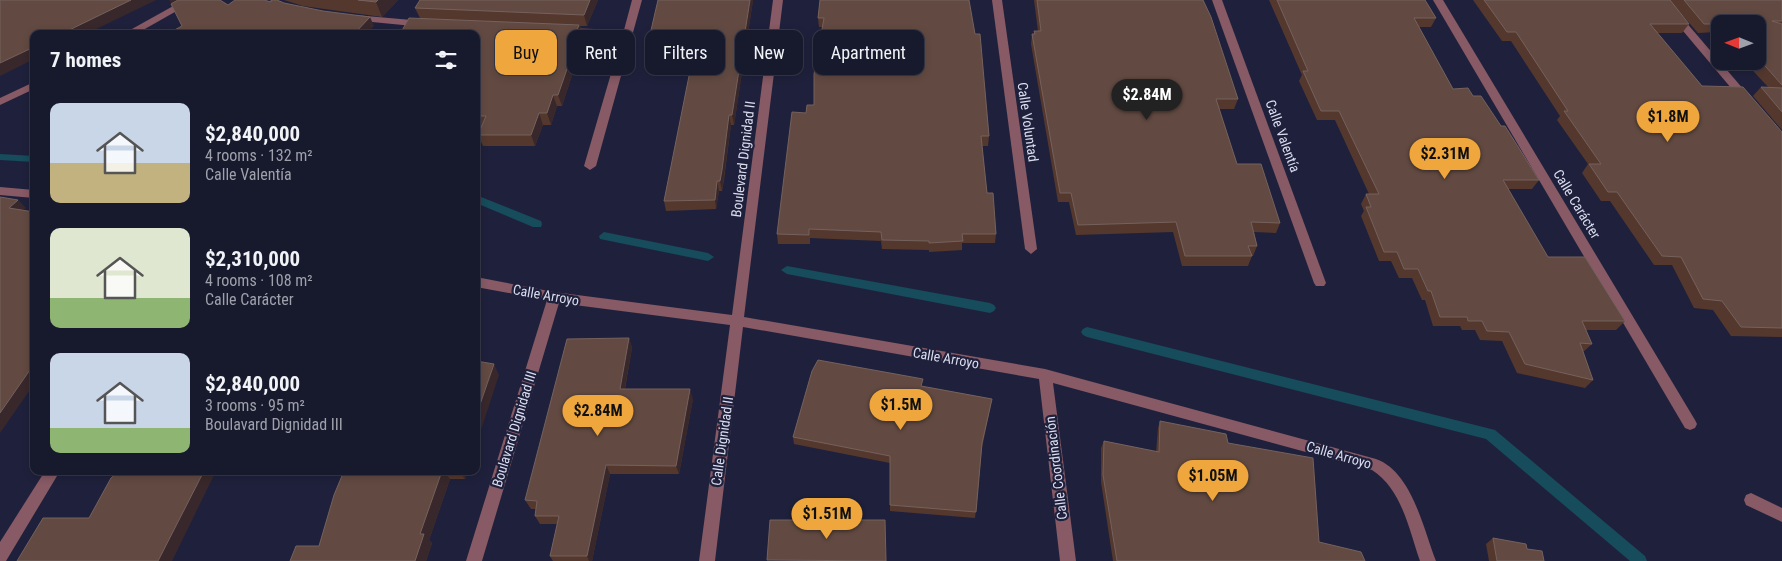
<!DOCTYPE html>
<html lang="en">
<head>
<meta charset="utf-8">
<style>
	:root { --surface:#17192d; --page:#202235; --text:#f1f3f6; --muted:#9ea0aa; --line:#363849; --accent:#efa73d }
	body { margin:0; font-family:"Roboto Condensed",sans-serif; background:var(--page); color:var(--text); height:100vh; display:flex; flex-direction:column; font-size:19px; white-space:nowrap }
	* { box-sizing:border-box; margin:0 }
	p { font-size:16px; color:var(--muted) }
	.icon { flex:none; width:28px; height:28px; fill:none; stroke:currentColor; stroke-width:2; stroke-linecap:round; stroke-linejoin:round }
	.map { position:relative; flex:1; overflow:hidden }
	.drawer { position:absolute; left:30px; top:30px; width:450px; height:445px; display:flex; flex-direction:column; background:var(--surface); border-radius:10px; box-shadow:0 2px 8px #0003,0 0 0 1px var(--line) }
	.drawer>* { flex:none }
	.hud { position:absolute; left:495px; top:30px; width:475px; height:45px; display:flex; gap:10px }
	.needle { width:32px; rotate:271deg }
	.fabs { position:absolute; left:1711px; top:15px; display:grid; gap:10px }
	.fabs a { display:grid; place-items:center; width:55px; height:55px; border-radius:10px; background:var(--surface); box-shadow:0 2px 8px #0003,0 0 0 1px var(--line); font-size:25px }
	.price { position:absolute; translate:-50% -42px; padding:0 11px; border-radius:18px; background:var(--accent); color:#111; font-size:16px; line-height:32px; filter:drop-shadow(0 1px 2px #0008) }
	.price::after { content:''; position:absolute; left:50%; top:30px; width:15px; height:11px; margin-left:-8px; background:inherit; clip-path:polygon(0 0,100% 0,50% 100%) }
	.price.active { background:#222; color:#fff }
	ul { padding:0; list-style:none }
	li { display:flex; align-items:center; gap:15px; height:125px; padding:0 20px }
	li span { display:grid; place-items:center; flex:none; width:140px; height:100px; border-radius:10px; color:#555 }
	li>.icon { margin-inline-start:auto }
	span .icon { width:60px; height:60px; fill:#fffc; stroke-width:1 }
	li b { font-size:21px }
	h2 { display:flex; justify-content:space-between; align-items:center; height:60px; padding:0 20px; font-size:21px }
	.pill { padding:0 18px; border-radius:10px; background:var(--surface); box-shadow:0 2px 8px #0003,0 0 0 1px var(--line); font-size:18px; line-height:45px }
	.pill.active { background:var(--accent); color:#111 }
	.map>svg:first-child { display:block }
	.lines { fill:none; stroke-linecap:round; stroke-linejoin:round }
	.stream { fill:#164c5b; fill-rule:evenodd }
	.minor { fill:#875a65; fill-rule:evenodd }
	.wall { fill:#54382e }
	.shaded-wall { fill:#39282b }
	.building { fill:#624a42; stroke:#75615d }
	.labels { text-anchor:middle; stroke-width:4.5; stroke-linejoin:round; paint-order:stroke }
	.street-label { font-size:14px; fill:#daddef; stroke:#1f213c }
</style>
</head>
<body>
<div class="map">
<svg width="1782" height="561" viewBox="0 0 1782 561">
	<rect width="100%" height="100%" fill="#1f213c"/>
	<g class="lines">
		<g class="stream">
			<path d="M 0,154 L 34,156 L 34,162 L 0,160 Z"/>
			<path d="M 476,195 L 541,221 L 542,224 L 541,227 L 533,227 L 476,203 Z"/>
			<path d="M 604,232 L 708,253 L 714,257 L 708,261 L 600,239 L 599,236 Z"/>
			<path d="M 787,266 L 990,303 L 994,305 L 996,308 L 994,311 L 990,313 L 787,274 L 781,270 Z"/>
			<path d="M 1087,327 L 1495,430 L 1645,556 L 1647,561 L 1630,561 L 1486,439 L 1087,337 L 1083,335 L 1081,332 L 1083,329 Z"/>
		</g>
		<g class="minor">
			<path d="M 184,0 L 196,0 L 136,34 L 123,34 Z"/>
			<path d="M 632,0 L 642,0 L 596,166 L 590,170 L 584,166 L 622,36 L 565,34 L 560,31 L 565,28 L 624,30 Z"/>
			<path d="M 773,0 L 783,0 L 744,317 L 1045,369 L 1376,459 C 1412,472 1423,528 1436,561 L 1420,561 C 1409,530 1402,489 1372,470 L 1053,383 L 1076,561 L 1060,561 L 1039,379 L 743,327 L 715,561 L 699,561 L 730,325 L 559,303 L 482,561 L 466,561 L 547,300 L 476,287 L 476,277 L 554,292 L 732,315 Z"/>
			<path d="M 992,0 L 1002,0 L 1037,249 L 1031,254 L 1025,249 Z"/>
			<path d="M 1212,0 L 1222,0 L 1326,283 L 1324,286 L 1316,286 L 1314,283 Z"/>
			<path d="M 1433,0 L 1443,0 L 1695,420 L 1697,424 L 1695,428 L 1690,430 L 1685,428 Z"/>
			<path d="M 1657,0 L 1667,0 L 1750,97 L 1750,101 L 1742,101 Z"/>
			<path d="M 355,15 L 423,21 L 428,24 L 423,27 L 352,20 L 350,18 Z"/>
			<path d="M 34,82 L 34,89 L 0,105 L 0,98 Z"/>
			<path d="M 0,187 L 34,190 L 34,198 L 0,195 Z"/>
			<path d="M 45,471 L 60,471 L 6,561 L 0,561 L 0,542 Z"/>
			<path d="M 1751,493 L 1782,508 L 1782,522 L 1746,505 L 1744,500 L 1746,495 Z"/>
		</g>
	</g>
	<g class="wall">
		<path d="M 284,0 L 398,0 L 382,17 L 303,6 Z"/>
		<path d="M 420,0 L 598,0 L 587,26 L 580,26 L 583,36 L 578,48 L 579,54 L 562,106 L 557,106 L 551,125 L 543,125 L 535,146 L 483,146 L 478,135 L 482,127 L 476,127 L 476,34 L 420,18 L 415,8 Z"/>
		<path d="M 658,0 L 753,0 L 734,125 L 731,125 L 724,180 L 722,191 L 719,191 L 716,209 L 666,211 L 664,201 L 693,59 L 669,49 L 651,49 L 649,39 Z"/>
		<path d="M 820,0 L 989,136 L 988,146 L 982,146 L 987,193 L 996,234 L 995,243 L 962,243 L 962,250 L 929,252 L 929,250 L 882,249 L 881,241 L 810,238 L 810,244 L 778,244 L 777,234 L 806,113 L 814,105 L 823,27 L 819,27 L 818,18 Z"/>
		<path d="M 1034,0 L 1203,0 L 1238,99 L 1234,109 L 1219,109 L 1237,164 L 1280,223 L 1276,233 L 1254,232 L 1257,246 L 1253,256 L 1252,256 L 1248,266 L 1182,266 L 1173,232 L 1076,235 L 1069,202 L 1058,202 L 1031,44 L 1032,34 L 1034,34 L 1034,31 L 1038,31 Z"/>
		<path d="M 1269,0 L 1425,0 L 1436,18 L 1431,27 L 1419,27 L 1453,89 L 1473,96 L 1501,126 L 1539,180 L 1532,189 L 1508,189 L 1548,257 L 1625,321 L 1616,330 L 1586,330 L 1592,344 L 1583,352 L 1593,380 L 1585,388 L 1517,373 L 1502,341 L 1480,340 L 1475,330 L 1462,330 L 1460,326 L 1433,326 L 1425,300 L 1422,300 L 1412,278 L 1399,278 L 1391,261 L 1379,261 L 1361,216 L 1364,211 L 1361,204 L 1366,194 L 1369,194 L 1335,120 L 1317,120 L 1299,81 L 1302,75 Z"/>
		<path d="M 1473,0 L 1782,0 L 1782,130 L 1753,96 L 1761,87 L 1768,87 L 1744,61 L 1758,61 L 1758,24 L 1720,24 L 1720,35 L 1718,32 L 1698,33 L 1676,8 L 1689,24 L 1682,33 L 1657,33 L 1702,86 L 1782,132 L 1782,337 L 1731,336 L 1713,310 L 1694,308 L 1672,265 L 1654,265 L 1610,201 L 1601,201 L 1582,173 L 1588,164 L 1557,120 L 1560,116 L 1511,41 L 1502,41 Z"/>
		<path d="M 629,338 L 632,348 L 625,389 L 693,399 L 679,474 L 610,474 L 592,561 L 553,561 L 550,556 L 557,524 L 540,524 L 535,516 L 536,509 L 531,509 L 525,500 Z"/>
		<path d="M 922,386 L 992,399 L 982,448 L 975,518 L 890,511 L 890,463 L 794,444 L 793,437 Z"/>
		<path d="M 1160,421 L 1228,443 L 1319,542 L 1365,561 L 1113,561 L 1101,482 L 1101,448 L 1104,441 L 1156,452 L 1158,428 Z"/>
		<path d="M 344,471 L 468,471 L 465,479 L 450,479 L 429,540 L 432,543 L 426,561 L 290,561 L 319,546 Z"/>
		<path d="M 1493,538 L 1527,549 L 1544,561 L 1489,561 L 1486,544 Z"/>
	</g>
	<g class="shaded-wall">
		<path d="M 131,0 L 156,0 L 86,34 L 61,34 Z"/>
		<path d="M 169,0 L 180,0 L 172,5 Z"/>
		<path d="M 378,0 L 398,0 L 382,17 L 376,2 Z"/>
		<path d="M 590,0 L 598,0 L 587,26 L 584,15 Z"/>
		<path d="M 750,0 L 753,0 L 734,125 L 732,115 Z"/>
		<path d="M 370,17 L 374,26 L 366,34 L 354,34 Z"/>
		<path d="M 579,25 L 583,36 L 578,48 L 579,54 L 562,106 L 558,95 L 572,43 Z"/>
		<path d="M 34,47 L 34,59 L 0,76 L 0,63 Z"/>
		<path d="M 553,95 L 557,106 L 551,125 L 547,113 Z"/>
		<path d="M 539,113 L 543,125 L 535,146 L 531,135 Z"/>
		<path d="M 729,115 L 731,125 L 722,191 L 720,181 Z"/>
		<path d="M 717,181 L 719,191 L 716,209 L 715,200 Z"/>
		<path d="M 18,200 L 26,208 L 17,216 L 9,208 Z"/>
		<path d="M 629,338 L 632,348 L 623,398 L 620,389 Z"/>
		<path d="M 34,364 L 34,384 L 0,433 L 0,413 Z"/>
		<path d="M 494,364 L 499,375 L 476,445 L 476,416 Z"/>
		<path d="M 690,389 L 693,399 L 679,474 L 676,466 Z"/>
		<path d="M 606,465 L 610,474 L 592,561 L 589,561 L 587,556 Z"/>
		<path d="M 204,471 L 216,471 L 172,561 L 158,561 Z"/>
		<path d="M 442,471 L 444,471 L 450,479 L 429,540 L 432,543 L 426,561 L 415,561 L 420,534 Z"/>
		<path d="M 459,471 L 468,471 L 465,479 Z"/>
	</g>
	<g class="building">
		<path d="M 0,0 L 131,0 L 61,34 L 34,34 L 34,47 L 0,63 Z"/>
		<path d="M 178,0 L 220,0 L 228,5 L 235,0 L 264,0 L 271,2 L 271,0 L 277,0 L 284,3 L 323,11 L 370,17 L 354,34 L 167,34 L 182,26 L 171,4 Z"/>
		<path d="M 358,0 L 378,0 L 376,2 Z"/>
		<path d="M 420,0 L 590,0 L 584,15 L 415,8 Z"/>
		<path d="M 658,0 L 750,0 L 732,115 L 729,115 L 722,170 L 720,181 L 717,181 L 715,200 L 664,201 L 694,51 L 667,39 L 649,39 Z"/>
		<path d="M 820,0 L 969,0 L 975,34 L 980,34 L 989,136 L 981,136 L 987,193 L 993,193 L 996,234 L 962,234 L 963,241 L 929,243 L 929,241 L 882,240 L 881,232 L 809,229 L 809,235 L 777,234 L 792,112 L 806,113 L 807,105 L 814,105 L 814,74 L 824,18 L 818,18 Z"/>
		<path d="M 1037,0 L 1203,0 L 1211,17 L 1238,99 L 1216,99 L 1237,164 L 1261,164 L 1280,223 L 1251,222 L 1257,246 L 1248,246 L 1252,256 L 1185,256 L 1176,222 L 1078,225 L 1071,193 L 1060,193 L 1032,34 L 1035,34 L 1034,31 L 1041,31 Z"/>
		<path d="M 1277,0 L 1425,0 L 1436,18 L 1414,18 L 1453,89 L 1468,88 L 1473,96 L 1481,96 L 1501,126 L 1505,126 L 1539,180 L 1503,180 L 1548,257 L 1585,257 L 1625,321 L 1582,321 L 1592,344 L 1580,343 L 1593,380 L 1525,364 L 1509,332 L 1487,331 L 1482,321 L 1468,321 L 1467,317 L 1440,317 L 1431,291 L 1428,291 L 1418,269 L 1404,269 L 1397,252 L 1384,252 L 1366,207 L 1371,207 L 1366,194 L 1379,194 L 1339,111 L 1321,111 L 1303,71 L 1308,71 Z"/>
		<path d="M 1484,0 L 1670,0 L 1689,24 L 1650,24 L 1702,86 L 1743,87 L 1782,132 L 1782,328 L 1741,327 L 1722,301 L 1703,299 L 1681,257 L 1662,256 L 1617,192 L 1608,192 L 1589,164 L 1601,164 L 1564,111 L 1568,111 L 1516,32 L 1507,32 Z"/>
		<path d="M 1684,0 L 1782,0 L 1782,21 L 1772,21 L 1782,24 L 1782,85 L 1758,58 L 1758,24 L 1704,24 Z"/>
		<path d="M 409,18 L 579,25 L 572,43 L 576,43 L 558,95 L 553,95 L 547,113 L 539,113 L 531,135 L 478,135 L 486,116 L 476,116 L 476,34 L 400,34 Z"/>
		<path d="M 1761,87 L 1782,88 L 1782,112 Z"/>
		<path d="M 0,197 L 18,200 L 9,208 L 34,212 L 34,364 L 0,413 Z"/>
		<path d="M 629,338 L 620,389 L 690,389 L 676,466 L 606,465 L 587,556 L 550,556 L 559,516 L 535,516 L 537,501 L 525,500 L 567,339 Z"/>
		<path d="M 818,360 L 923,379 L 921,386 L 992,399 L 982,443 L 976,512 L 890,505 L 890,456 L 793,437 L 812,371 Z"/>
		<path d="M 476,361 L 494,364 L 476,416 Z"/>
		<path d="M 1160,421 L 1226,434 L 1228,443 L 1313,458 L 1319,542 L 1361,552 L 1365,561 L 1117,561 L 1103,475 L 1104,441 L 1159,452 Z"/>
		<path d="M 119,471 L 204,471 L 158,561 L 17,561 L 43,518 L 89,518 L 111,478 Z"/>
		<path d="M 344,471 L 442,471 L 420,534 L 424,534 L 415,561 L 290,561 L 296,546 L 319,546 L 334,495 Z"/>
		<path d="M 770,520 L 885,520 L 886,561 L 767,560 Z"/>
		<path d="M 1493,538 L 1526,544 L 1527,549 L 1542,551 L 1544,561 L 1497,561 Z"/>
	</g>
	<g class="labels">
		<g class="street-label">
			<text transform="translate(1028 122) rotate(82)" y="5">Calle Voluntad</text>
			<text transform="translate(1283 136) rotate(70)" y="5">Calle Valentía</text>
			<text transform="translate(743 159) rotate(-83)" y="5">Boulevard Dignidad II</text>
			<text transform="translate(1577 204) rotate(59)" y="5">Calle Carácter</text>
			<text transform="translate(546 295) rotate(10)" y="5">Calle Arroyo</text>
			<text transform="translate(946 358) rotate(10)" y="5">Calle Arroyo</text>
			<text transform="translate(514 429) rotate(-73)" y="5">Boulavard Dignidad III</text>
			<text transform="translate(722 441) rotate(-82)" y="5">Calle Dignidad II</text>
			<text transform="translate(1339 455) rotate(16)" y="5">Calle Arroyo</text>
			<text transform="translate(1056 468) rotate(-97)" y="5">Calle Coordinación</text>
		</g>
	</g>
</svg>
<div class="fabs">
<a><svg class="needle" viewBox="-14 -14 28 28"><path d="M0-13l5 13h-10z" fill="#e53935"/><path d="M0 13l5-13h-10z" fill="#9ea0aa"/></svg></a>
</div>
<b class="price active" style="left:1147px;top:121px">$2.84M</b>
<b class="price" style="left:1668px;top:143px">$1.8M</b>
<b class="price" style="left:1445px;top:180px">$2.31M</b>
<b class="price" style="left:901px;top:431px">$1.5M</b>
<b class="price" style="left:598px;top:437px">$2.84M</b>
<b class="price" style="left:1213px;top:502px">$1.05M</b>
<b class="price" style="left:827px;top:540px">$1.51M</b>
<div class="hud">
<a class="pill active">Buy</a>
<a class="pill">Rent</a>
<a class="pill">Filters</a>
<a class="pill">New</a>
<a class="pill">Apartment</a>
</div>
<section class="drawer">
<h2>7 homes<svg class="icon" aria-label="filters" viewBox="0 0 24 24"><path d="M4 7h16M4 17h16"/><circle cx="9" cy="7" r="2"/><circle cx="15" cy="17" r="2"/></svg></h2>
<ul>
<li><span style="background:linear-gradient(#c9d6e8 60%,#c2b280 0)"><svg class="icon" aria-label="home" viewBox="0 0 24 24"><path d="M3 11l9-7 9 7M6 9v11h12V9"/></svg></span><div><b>$2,840,000</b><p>4 rooms · 132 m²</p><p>Calle Valentía</p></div></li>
<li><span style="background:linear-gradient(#dfe7d0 70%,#8fb573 0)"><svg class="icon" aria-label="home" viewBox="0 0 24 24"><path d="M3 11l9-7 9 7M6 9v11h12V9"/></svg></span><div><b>$2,310,000</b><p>4 rooms · 108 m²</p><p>Calle Carácter</p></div></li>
<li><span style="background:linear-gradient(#c9d6e8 75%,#8fb573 0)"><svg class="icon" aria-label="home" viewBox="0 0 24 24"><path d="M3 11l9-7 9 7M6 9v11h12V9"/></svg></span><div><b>$2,840,000</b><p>3 rooms · 95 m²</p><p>Boulavard Dignidad III</p></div></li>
</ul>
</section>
</div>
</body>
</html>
